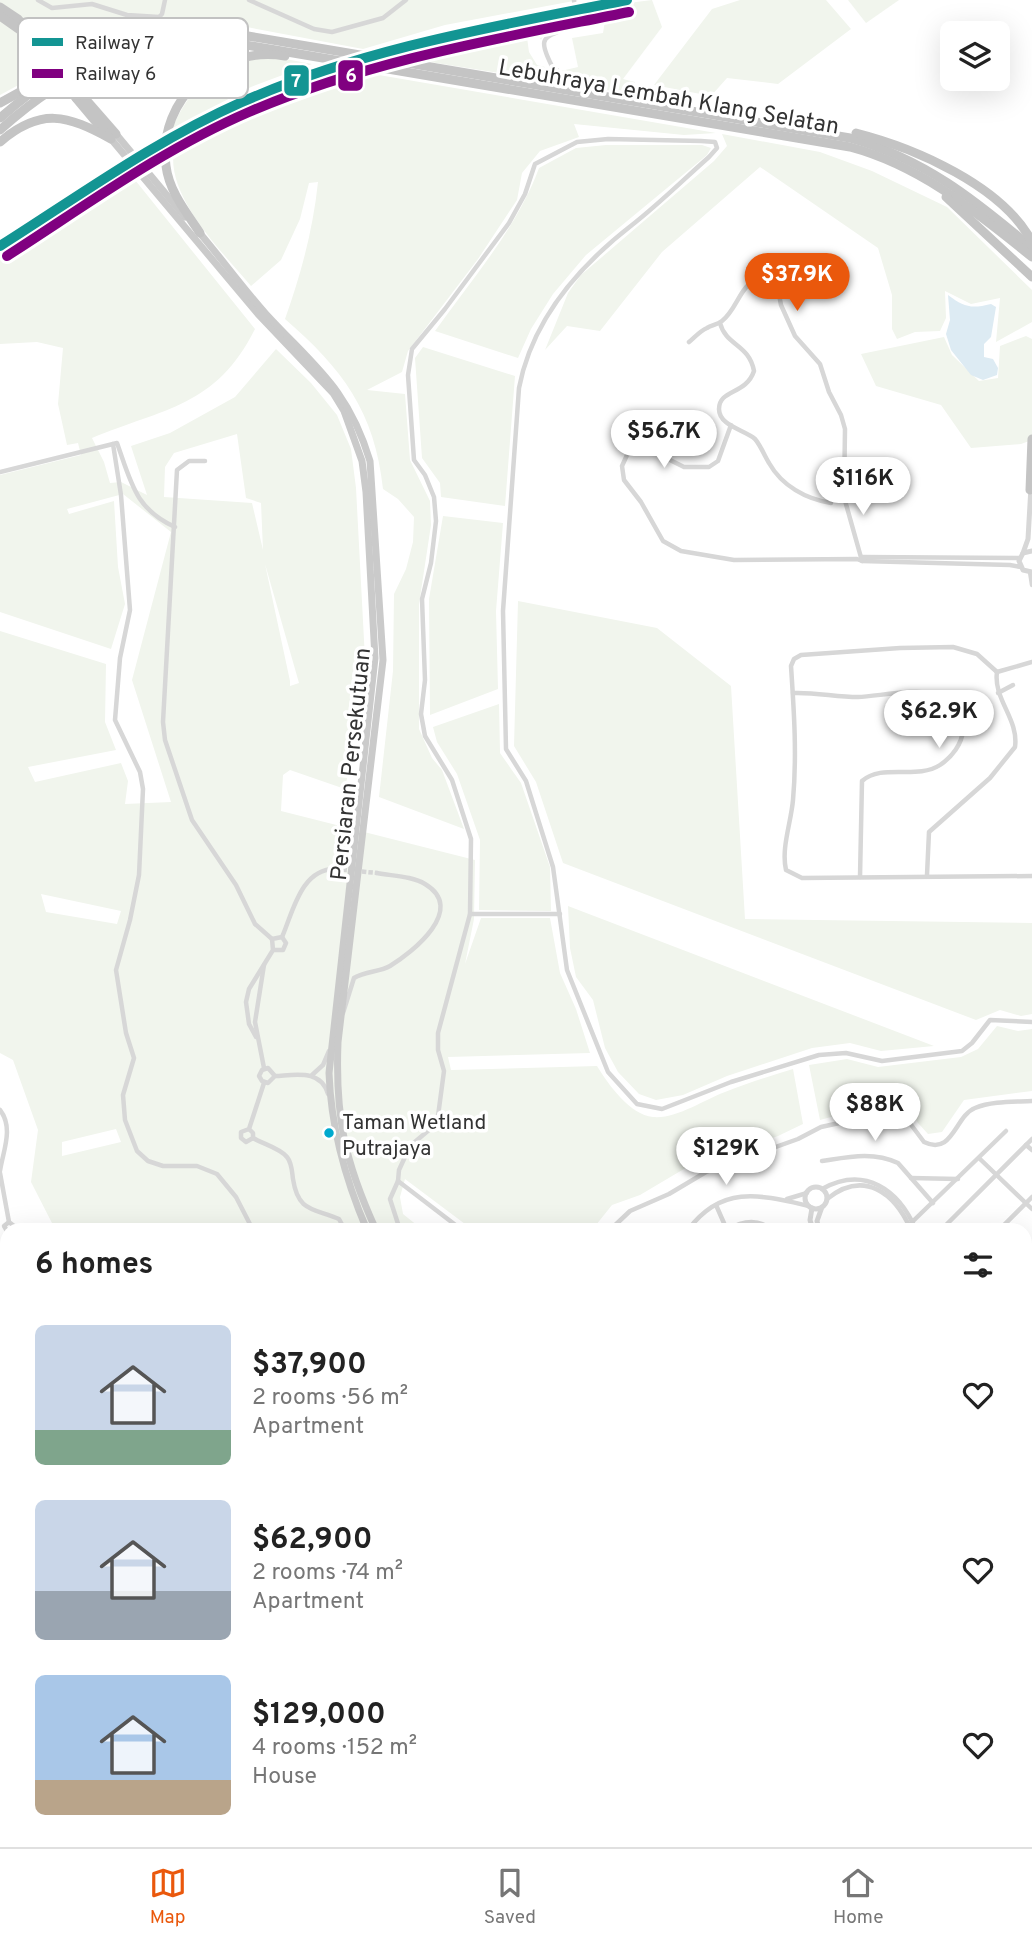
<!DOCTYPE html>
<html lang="en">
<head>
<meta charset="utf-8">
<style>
	:root { --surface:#fff; --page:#f2f2f2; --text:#222; --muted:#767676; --line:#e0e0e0; --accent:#ea580c }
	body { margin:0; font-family:Overpass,sans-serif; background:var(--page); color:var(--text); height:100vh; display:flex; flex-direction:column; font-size:26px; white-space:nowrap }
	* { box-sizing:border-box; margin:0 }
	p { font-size:23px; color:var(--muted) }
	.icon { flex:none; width:38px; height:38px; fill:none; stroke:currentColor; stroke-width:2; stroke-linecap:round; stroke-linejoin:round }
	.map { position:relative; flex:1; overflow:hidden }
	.drawer { position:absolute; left:0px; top:1223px; width:1032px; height:625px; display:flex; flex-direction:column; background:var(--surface); border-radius:21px 21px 0 0; box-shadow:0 7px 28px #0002 }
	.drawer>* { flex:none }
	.buttons { position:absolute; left:940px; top:21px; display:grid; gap:14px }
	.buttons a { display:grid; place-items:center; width:70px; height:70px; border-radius:10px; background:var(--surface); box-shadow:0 7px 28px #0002; font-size:35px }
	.price { position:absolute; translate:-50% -60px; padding:0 16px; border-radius:24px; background:#fff; color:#222; font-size:23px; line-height:46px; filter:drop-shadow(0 2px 4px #0008) }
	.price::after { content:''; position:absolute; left:50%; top:42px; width:21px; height:16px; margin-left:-10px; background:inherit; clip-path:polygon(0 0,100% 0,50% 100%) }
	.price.active { background:var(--accent); color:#fff }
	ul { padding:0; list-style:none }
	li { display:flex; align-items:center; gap:21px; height:175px; padding:0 35px }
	li span { display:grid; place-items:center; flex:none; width:196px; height:140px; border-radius:10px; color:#555 }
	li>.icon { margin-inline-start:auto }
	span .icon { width:84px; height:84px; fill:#fffc; stroke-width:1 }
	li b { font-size:30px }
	h2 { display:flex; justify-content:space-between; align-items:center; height:84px; padding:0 35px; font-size:30px }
	.menu { display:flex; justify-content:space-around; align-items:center; height:98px; border-top:2px solid var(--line); background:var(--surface); font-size:19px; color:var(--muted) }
	.menu a { display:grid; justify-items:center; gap:4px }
	.menu .active { color:var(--accent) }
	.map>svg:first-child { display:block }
	.green { fill:#f1f5ed; fill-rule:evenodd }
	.water { fill:#ddebf3 }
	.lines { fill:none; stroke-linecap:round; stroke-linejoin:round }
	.minor-tunnel { stroke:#d6d6d6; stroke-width:4.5; stroke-dasharray:4.5 2; stroke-linecap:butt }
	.minor { stroke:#d7d7d7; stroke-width:4.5 }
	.tertiary { stroke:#d7d7d7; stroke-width:5 }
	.primary { stroke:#cacaca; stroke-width:7 }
	.motorway { stroke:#c4c4c4; stroke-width:9 }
	.motorway-bridge { stroke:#c4c4c4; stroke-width:9 }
	.rail-1-casing { stroke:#fff; stroke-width:16 }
	.rail-2-casing { stroke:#fff; stroke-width:16 }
	.rail-1 { stroke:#139593; stroke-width:10 }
	.rail-2 { stroke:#800080; stroke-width:10 }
	.bus-dot { fill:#00a9ce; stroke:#fff; stroke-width:2.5 }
	.labels { text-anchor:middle; stroke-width:7; stroke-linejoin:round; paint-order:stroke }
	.bus-label { font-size:21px; fill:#333; stroke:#fff; text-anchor:start }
	.street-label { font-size:23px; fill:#333; stroke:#fff }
	.key { fill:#fff; stroke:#c2c2c2; stroke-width:2 }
	.key-label { font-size:19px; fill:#333 }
	.line-badge { stroke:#fff; stroke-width:2.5 }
	.badge-label { font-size:19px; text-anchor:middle; font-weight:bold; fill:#fff }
</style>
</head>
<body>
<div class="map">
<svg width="1032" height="1847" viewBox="0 0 1032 1847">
	<rect width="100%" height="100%" fill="#fff"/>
	<g class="green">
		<path d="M 0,0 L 579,0 L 445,25 L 363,49 L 220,22 L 147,27 L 63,62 L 29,22 L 0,3 Z"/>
		<path d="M 652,0 L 662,27 L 623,79 L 635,82 L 629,93 C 608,89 573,90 561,71 L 578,67 L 572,38 L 603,33 L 605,21 L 581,21 L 581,11 L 589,8 Z"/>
		<path d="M 740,0 L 826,0 L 851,29 L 778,84 L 727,78 L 711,96 L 654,85 L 712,9 Z"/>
		<path d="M 848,0 L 899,0 L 866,23 Z"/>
		<path d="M 572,12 L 572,19 L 545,33 L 541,40 L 532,27 L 526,30 L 529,52 L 537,65 L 549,68 L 537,79 L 386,55 L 472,33 Z"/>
		<path d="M 0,20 L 18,33 L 48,69 L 0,95 Z"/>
		<path d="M 275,57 L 312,64 L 251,87 L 172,129 C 193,80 222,61 275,57 Z"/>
		<path d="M 338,68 L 716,133 L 684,135 L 574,124 L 579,137 L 540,151 L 522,173 L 517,200 L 478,259 L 408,351 L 402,372 L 367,390 L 405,394 L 410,460 L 430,501 L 431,525 L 419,604 L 419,729 L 432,758 L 442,770 L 464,829 L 379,797 L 393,671 L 394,594 L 406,569 L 413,542 L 414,517 L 398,499 L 383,489 C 375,412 342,368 285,319 C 301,274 313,230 318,182 L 309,183 L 300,219 L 281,260 L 251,286 C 221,250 159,191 176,141 L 242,104 Z"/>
		<path d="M 722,134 L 820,152 L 872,171 L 947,207 L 1032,290 L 1032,322 L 996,342 L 1000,298 L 971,304 L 945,291 L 946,318 L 940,331 L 915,332 L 897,339 L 892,329 L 892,295 L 878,248 L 760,167 L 662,252 L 600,331 L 567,326 L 545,350 L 568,293 L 581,275 L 714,161 L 727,146 Z"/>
		<path d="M 606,145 L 702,145 L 711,148 L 707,155 L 586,255 L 553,294 L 531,329 L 518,358 L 435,331 C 472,279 517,228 539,168 L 576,148 Z"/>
		<path d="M 127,170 L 255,329 C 216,407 164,408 92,438 L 104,462 L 110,483 L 121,482 L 147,495 L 131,446 L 170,433 L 235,397 L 276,349 L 311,383 L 337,415 L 351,449 L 356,488 L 366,678 L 345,789 L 290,770 L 283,775 L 281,811 L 475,860 L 474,919 L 465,964 L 481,918 L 550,918 L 560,973 L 576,1009 L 590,1053 L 448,1057 L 451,1070 L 597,1066 C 608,1084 630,1115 653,1117 C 677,1119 703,1100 725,1092 C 747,1083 770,1076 793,1069 L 803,1124 L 778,1136 L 689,1166 L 640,1195 L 612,1205 L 592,1230 L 473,1230 L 405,1179 L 400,1197 L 403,1214 L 423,1230 L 56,1230 L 53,1225 L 31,1182 L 38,1130 L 13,1060 L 0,1053 L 0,631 L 106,664 L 105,722 L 116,750 L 28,767 L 35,782 L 121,763 L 128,781 L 125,804 L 171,802 L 132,680 L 171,532 L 123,494 L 67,509 L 69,514 L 114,501 L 118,567 L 125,604 L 111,649 L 0,612 L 0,475 L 81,455 L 78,443 L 67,445 L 58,404 L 63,348 L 37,342 L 0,344 L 0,250 ZM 237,434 L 246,498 L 261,503 L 263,550 L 252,503 L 164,497 L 165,467 L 174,453 ZM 265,564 L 299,683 L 290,686 L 290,681 ZM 41,894 L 121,911 L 117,924 L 46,912 ZM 116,1129 L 121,1142 L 62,1156 L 62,1142 Z"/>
		<path d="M 1026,336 L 1032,339 L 1032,440 L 1021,444 L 971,448 L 941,405 L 876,386 L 861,354 L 944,337 L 952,355 L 979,381 L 998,378 L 1000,346 Z"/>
		<path d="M 423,347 L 515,376 L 505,506 L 441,497 L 440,483 L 422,458 L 415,358 Z"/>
		<path d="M 443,516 L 503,523 L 496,611 L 498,689 L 430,715 L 429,599 Z"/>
		<path d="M 518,601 L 657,628 L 731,686 L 745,919 L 1032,923 L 1032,1014 L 1021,1016 L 1000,1010 L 976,1020 L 563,863 L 536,782 L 514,746 Z"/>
		<path d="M 499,704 L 500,753 L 521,783 L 550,867 L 551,911 L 479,910 L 480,840 L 457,774 L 437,742 L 433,727 Z"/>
		<path d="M 568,906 L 934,1046 L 881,1051 L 850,1043 L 812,1048 L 727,1076 L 683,1095 L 656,1100 L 639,1094 L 618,1072 L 605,1048 L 593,1000 L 576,977 L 570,948 Z"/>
		<path d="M 997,1026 L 1018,1031 L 1032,1029 L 1032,1091 L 964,1100 L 942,1132 L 928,1134 L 918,1123 L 910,1109 L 879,1104 L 820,1120 L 809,1065 L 847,1059 L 878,1067 L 961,1057 L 978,1049 Z"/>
		<path d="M 1032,1354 L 1032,1601 L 1026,1594 L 1026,1355 Z"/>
		<path d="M 168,1841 L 668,1841 L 670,1847 L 170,1847 Z"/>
	</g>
	<g class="water">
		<path d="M 948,295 C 964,307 971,309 991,304 L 996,307 L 991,337 L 984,344 L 984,357 L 993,359 L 998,368 L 997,375 L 983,380 L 971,375 L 951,350 L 946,334 L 950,320 Z"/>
		<path d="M 15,1841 L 168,1841 L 170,1847 L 8,1847 Z"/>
	</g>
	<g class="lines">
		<path class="minor-tunnel" d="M 336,869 L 377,873"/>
		<g class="minor">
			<path d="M 38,0 L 52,8 L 92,4 L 127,15 L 159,17 L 162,14 L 165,0"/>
			<path d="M 249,0 L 314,29 L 332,32 L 383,18 L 406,0"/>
			<path d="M 554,70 C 531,27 552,42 576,21 L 574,0"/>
			<path d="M 720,323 C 726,346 749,344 754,371 C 746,395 719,389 719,409 C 719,426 745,430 755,439 C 761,446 764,455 769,463 C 782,486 806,499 831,503"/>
			<path d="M 689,342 C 695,337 700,331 707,328 C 712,325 717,325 722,321 C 740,307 740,277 768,278 L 777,284 L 781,305 L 795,336 L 820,364 L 829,392 L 841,415 L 845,429 L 844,497 L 862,561"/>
			<path d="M 731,425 L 718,461 L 709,467 L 684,467 L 646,448 L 636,449 L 627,455 L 622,466 L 624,480 L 641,502 L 663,541 L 681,551 L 734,560 L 857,559 L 862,561 L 1010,565 L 1021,567"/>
			<path d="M 113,444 L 121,495 L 130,610 L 120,658 L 115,720 L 140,772 L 143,789 L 139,875 L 130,920 L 116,970 L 126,1033 L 134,1058 L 123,1095 L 125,1120 L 137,1151 L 148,1161 L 163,1166 L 197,1166 L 217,1174 L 236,1197 L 253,1230"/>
			<path d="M 205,461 L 189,461 L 177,470 L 163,722 L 165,740 L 192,820 L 236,885 L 255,924 L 272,939"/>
			<path d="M 0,472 L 117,443 C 131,482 135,509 175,527"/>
			<path d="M 861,557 L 1020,558"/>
			<path d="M 1030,572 L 1032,585"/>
			<path d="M 997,672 L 977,654 L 953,647 L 900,648 L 801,655 L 794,659 L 791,666 C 794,711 797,755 793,800 C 791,823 781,848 786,870 L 802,878 L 1032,876"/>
			<path d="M 997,672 L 1032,662"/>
			<path d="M 793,693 C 815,692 836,697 858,697 C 891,696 967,674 963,730 C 962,744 952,757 940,765 C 917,780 882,763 862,781 L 860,877"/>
			<path d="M 998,693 L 1013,685"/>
			<path d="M 927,875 L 929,832 L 990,778 L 1015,747 C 1019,719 993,699 997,672"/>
			<path d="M 470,914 L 560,914"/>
			<path d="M 282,937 C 293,912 301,868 336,869"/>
			<path d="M 264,965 L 255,1022 L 264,1068"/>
			<path d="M 343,1013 L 354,978 C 365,971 380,972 390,966 C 413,952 467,909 425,884 C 412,876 392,876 377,873"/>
			<path d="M 256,1037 L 249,1024 L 246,1002 L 249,989 L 273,950 L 272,939 L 282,937 L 286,943 L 283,950 L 273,950"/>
			<path d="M 312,1075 L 323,1065 L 329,1051"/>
			<path d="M 275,1076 L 268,1083 L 262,1081 L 259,1076 L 262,1070 L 268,1068 L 275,1076 C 296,1075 321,1069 328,1094"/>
			<path d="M 0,1110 C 14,1128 3,1151 0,1171"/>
			<path d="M 249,1129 L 253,1133 L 253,1138 L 246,1142 L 241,1138 L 241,1132 L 249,1129 L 264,1083"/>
			<path d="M 253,1138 C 263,1144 280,1148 287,1157 C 292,1163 292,1172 293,1179 C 298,1212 313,1208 339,1219 L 345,1230"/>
			<path d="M 1026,1145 L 1032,1150"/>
			<path d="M 980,1159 L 1032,1209"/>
			<path d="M 822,1161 C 848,1157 873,1151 898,1163 L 933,1203"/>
			<path d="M 0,1173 L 9,1222 L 14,1226 L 12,1230"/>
			<path d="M 911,1178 L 958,1179"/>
			<path d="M 398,1181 L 399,1170 L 410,1146 L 429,1130 L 438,1116 L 444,1071 L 438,1050 L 438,1033 L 470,914 L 471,839 L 452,780 L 425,736 L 421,714 L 425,680 L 422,599 L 431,563 L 436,521 L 434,497 L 425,475 L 414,460 L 408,375 L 412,349 L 445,309 L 509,223 L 525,194 L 535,164 L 577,142 L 608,139 L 701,141 L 715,142 L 717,148 L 709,157 C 684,179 659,204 632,225 C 579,266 532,320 519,388 L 503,611 L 506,749 L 526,781 L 536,813 L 553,867 L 567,970 L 608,1072 L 637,1104 L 662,1109 L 731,1082 L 819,1055 L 846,1053 L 882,1061 L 962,1051 L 972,1043 L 990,1020 L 1032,1022"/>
			<path d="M 822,1189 C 865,1165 899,1190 916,1230"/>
			<path d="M 787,1199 L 807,1193"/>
			<path d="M 827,1199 C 864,1169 895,1193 911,1230"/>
			<path d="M 716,1205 L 727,1230"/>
			<path d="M 909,1225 L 1006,1131"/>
			<path d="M 400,1230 L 390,1199 L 398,1181 L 462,1230"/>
			<path d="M 610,1230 L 630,1211 L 669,1194 L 706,1172 L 798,1139 L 821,1127 L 876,1115 L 899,1116 L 909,1122 L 924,1142 C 953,1156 955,1116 975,1108 C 992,1101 1014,1102 1032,1101"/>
			<path d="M 688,1230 C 722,1184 761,1195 809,1206"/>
			<path d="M 727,1230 C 742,1221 758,1218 772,1230"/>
			<path d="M 941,1230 L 1032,1139"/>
			<path d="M 999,1230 L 1032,1197"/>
			<path d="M 7,1231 L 4,1226 L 9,1222"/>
			<path d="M 1026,1257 L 1032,1250"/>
			<path d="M 1026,1291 L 1032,1291"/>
			<path d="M 1026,1297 L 1032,1296"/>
			<path d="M 0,1306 L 7,1302"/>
			<path d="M 0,1358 L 7,1359"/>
			<path d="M 0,1558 L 7,1565"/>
			<path d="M 0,1628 L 7,1626"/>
			<path d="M 1026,1801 L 1032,1807"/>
			<path d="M 908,1847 L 909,1841"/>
		</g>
		<g class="tertiary">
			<path d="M 1032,551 L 1023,553 L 1019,561 L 1023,570 L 1032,572"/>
			<path d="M 1023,553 L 1028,539 L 1031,487"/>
			<circle cx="816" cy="1198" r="11"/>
			<path d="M 812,1208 L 810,1220 L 813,1230"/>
			<path d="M 819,1230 L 817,1221 L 822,1207"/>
			<path d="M 1026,1612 L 1032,1617"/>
			<path d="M 1026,1620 L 1032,1624"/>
			<path d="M 0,1630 L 4,1662 L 0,1679"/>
		</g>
		<g class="primary">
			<path d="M 116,134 L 185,217"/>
			<path d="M 111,139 L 258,314 L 333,393 L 344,411 L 362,461 L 366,492 L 375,658 L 329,1073 C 331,1129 345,1179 367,1230"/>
			<path d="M 198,231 C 221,258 242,287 266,314 C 315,367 348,388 370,461 L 383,660 L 338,1042 C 335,1118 345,1162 376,1230"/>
			<path d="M 1026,1321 L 1032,1320"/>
			<path d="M 1026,1330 L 1032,1330"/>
			<path d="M 0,1422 L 7,1423"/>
			<path d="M 0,1429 L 7,1430"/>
			<path d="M 0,1439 L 7,1440"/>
			<path d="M 674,1841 L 676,1847"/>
			<path d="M 683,1841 L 685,1847"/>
		</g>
		<g class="motorway">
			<path d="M 0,7 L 18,19 L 51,55"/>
			<path d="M 0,16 L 20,30 L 45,60"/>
			<path d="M 554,70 L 561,85 L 567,87"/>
			<path d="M 81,94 L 116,134"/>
			<path d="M 76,98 L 107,135"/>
			<path d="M 0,103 L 29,87"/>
			<path d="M 0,118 C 78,50 133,31 236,34 L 850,138 C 924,159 974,199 1032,248"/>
			<path d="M 0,130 C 67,69 141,36 234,43 L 850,147 C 921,166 976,212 1032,257"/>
			<path d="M 856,133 C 915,148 1003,186 1032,242"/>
			<path d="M 0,142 C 41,107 67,115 111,139"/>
			<path d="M 946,197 L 1032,277"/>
			<path d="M 200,233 C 186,212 169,191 166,166 C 157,98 220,45 285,56"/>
			<path d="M 1030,490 L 1032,439"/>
		</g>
		<g class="motorway-bridge">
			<path d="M 51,55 L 81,94"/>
			<path d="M 45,60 L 76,98"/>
		</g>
		<defs>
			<path id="rail-1" d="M 0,246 C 79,196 156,140 242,102 C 364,48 497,26 627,0"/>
			<path id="rail-2" d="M 7,256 C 85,206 163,149 249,112 C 370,60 501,38 629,12"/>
		</defs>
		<use href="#rail-1" class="rail-1-casing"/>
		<use href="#rail-2" class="rail-2-casing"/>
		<use href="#rail-1" class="rail-1"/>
		<use href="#rail-2" class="rail-2"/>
	</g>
	<circle class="bus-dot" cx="329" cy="1133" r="6"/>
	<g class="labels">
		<g class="bus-label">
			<text x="342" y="1129">Taman Wetland<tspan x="342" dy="26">Putrajaya</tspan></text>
		</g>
		<g class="street-label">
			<text transform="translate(669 96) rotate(10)" y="8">Lebuhraya Lembah Klang Selatan</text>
			<text transform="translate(350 764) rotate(-84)" y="8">Persiaran Persekutuan</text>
		</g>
	</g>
	<rect x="18" y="18" width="230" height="80" rx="10" class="key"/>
	<rect x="32" y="38" width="31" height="8" fill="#139593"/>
	<rect x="32" y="69" width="31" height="9" fill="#800080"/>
	<g class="key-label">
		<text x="75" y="49">Railway 7</text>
		<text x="75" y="80">Railway 6</text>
	</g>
	<g class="line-badge">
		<rect x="337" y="59" width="27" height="33" rx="7" fill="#800080"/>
		<rect x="283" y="64" width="27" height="33" rx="7" fill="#139593"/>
	</g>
	<g class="badge-label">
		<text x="351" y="82">6</text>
		<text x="296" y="87">7</text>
	</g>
</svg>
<div class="buttons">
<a><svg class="icon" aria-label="layers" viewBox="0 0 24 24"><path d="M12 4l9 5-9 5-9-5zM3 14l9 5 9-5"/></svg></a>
</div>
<b class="price active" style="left:797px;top:313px">$37.9K</b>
<b class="price" style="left:664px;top:470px">$56.7K</b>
<b class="price" style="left:863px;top:517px">$116K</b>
<b class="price" style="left:939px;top:750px">$62.9K</b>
<b class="price" style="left:875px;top:1143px">$88K</b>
<b class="price" style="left:726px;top:1187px">$129K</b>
<section class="drawer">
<h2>6 homes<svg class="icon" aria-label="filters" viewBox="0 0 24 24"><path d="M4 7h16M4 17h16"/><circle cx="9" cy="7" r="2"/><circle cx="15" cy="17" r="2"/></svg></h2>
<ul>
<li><span style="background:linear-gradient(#c9d6e8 75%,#7fa58c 0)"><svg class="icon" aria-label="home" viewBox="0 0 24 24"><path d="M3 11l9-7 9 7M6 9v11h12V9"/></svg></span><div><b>$37,900</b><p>2 rooms · 56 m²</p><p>Apartment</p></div><svg class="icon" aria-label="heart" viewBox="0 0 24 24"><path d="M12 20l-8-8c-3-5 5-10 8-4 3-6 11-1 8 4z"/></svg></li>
<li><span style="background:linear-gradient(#c9d6e8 65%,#9aa5b1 0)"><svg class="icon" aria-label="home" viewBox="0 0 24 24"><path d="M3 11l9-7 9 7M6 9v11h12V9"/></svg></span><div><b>$62,900</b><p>2 rooms · 74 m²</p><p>Apartment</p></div><svg class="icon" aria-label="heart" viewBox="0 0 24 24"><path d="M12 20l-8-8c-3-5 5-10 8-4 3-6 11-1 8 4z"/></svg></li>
<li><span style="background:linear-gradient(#a9c7e8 75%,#b9a48a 0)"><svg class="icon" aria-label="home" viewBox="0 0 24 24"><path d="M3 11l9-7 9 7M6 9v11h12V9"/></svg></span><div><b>$129,000</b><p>4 rooms · 152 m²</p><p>House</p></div><svg class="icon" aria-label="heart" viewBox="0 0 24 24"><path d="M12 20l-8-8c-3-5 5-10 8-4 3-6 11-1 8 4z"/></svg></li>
</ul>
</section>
</div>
<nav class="menu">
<a class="active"><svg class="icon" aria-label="map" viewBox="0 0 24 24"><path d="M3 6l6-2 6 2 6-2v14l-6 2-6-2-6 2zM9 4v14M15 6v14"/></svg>Map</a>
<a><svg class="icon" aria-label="saved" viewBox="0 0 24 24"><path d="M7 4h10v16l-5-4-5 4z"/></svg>Saved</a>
<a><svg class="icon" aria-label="home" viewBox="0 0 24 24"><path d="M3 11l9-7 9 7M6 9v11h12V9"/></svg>Home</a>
</nav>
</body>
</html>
